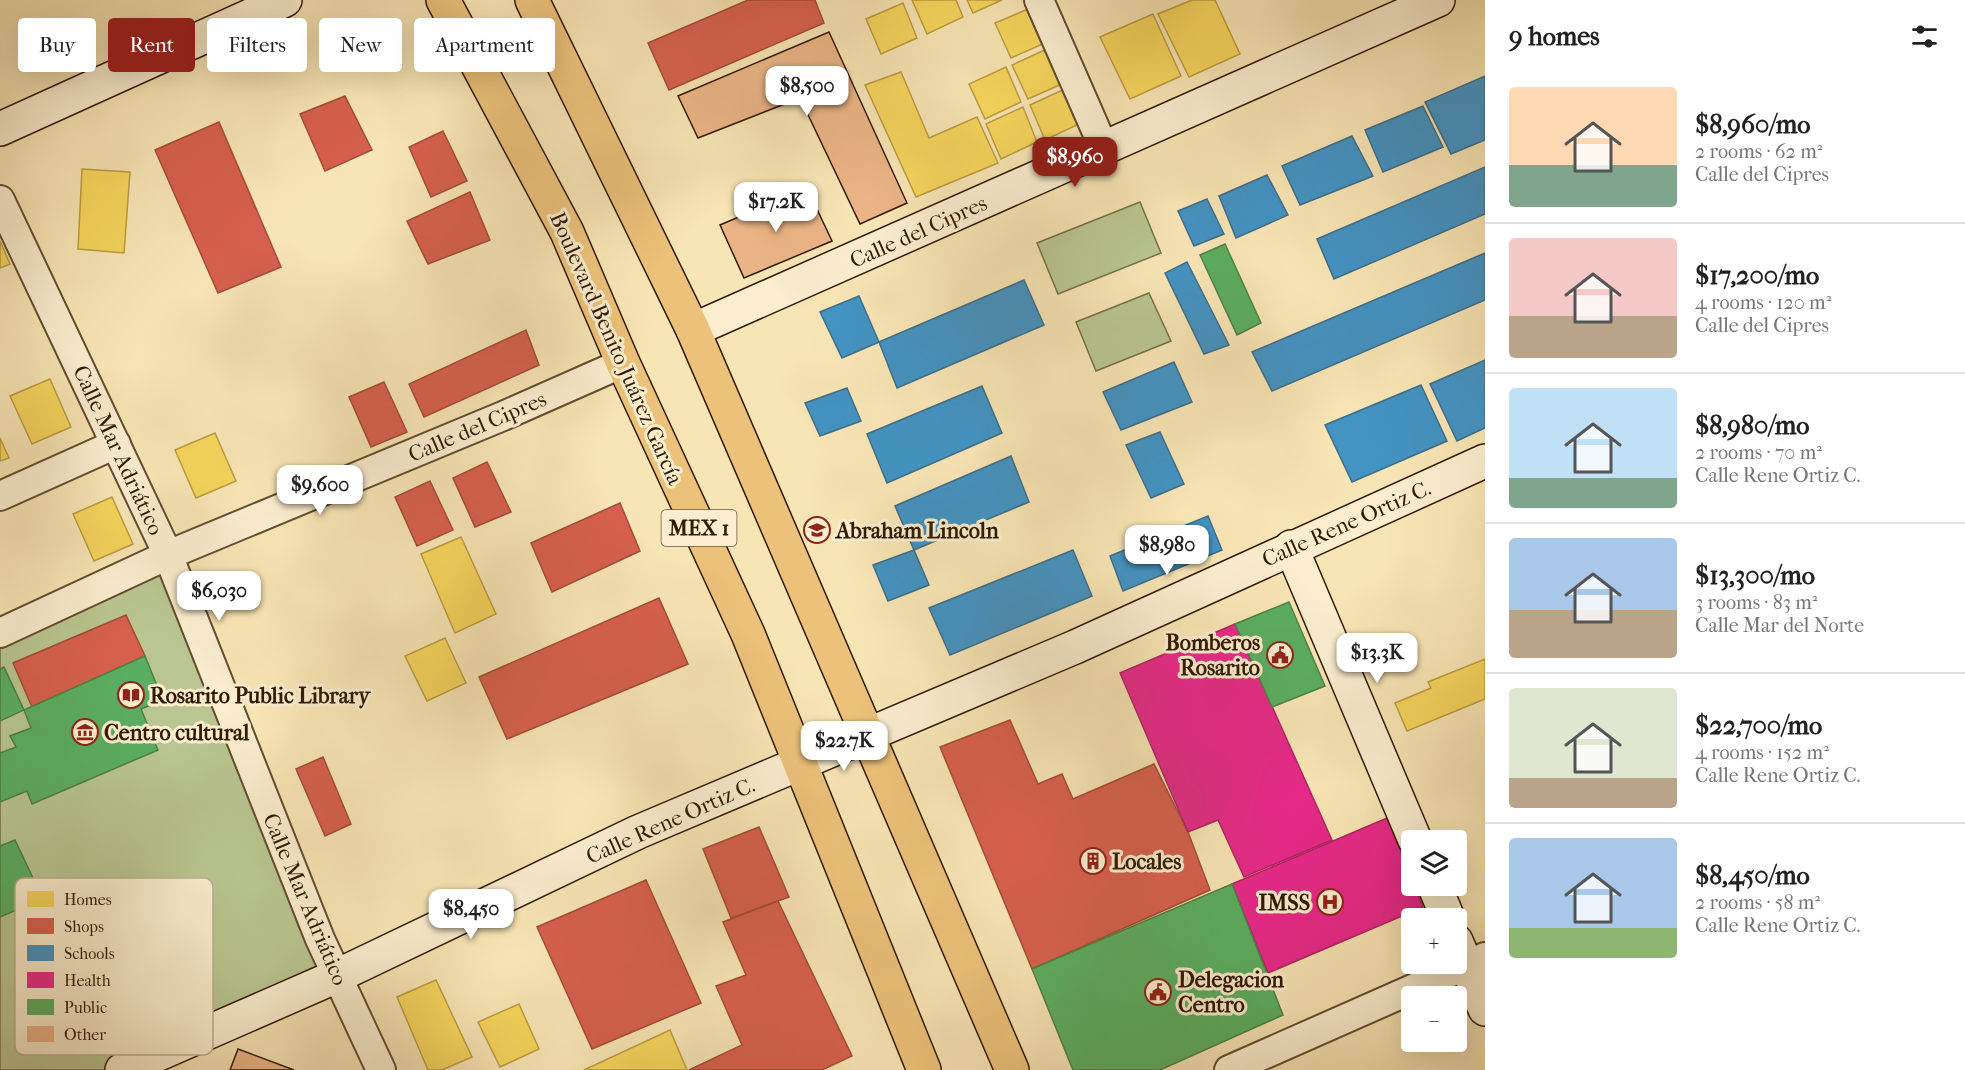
<!DOCTYPE html>
<html lang="en">
<head>
<meta charset="utf-8">
<style>
	:root { --surface:#fff; --page:#f2f2f2; --text:#222; --muted:#767676; --line:#e0e0e0; --accent:#8f2418 }
	body { margin:0; font-family:"IM FELL French Canon",serif; background:var(--page); color:var(--text); height:100vh; display:flex; flex-direction:column; font-size:22px; white-space:nowrap }
	* { box-sizing:border-box; margin:0 }
	p { font-size:20px; color:var(--muted) }
	.icon { flex:none; width:33px; height:33px; fill:none; stroke:currentColor; stroke-width:2; stroke-linecap:round; stroke-linejoin:round }
	.map { position:relative; flex:1; overflow:hidden }
	.side { display:flex; flex-direction:column; background:var(--surface); width:480px }
	.side>* { flex:none }
	.guide { position:absolute; left:18px; top:18px; width:570px; height:54px; display:flex; gap:12px }
	.controls { position:absolute; left:1401px; top:830px; display:grid; gap:12px }
	.controls a { display:grid; place-items:center; width:66px; height:66px; border-radius:6px; background:var(--surface); box-shadow:0 6px 24px #0002; font-size:30px }
	.price { position:absolute; translate:-50% -51px; padding:0 14px; border-radius:12px; background:#fff; color:#222; font-size:20px; line-height:39px; filter:drop-shadow(0 2px 3px #0008) }
	.price::after { content:''; position:absolute; left:50%; top:36px; width:18px; height:14px; margin-left:-9px; background:inherit; clip-path:polygon(0 0,100% 0,50% 100%) }
	.price.on { background:var(--accent); color:#fff }
	ul { padding:0; list-style:none }
	li { display:flex; align-items:center; gap:18px; height:150px; padding:0 24px }
	li+li { border-top:2px solid var(--line) }
	li span { display:grid; place-items:center; flex:none; width:168px; height:120px; border-radius:6px; color:#555 }
	li>.icon { margin-inline-start:auto }
	span .icon { width:72px; height:72px; fill:#fffc; stroke-width:1 }
	li b { font-size:26px }
	h2 { display:flex; justify-content:space-between; align-items:center; height:72px; padding:0 24px; font-size:26px }
	.pill { padding:0 21px; border-radius:6px; background:var(--surface); box-shadow:0 6px 24px #0002; font-size:21px; line-height:54px }
	.pill.on { background:var(--accent); color:#fff }
	main { display:flex; flex:1; min-height:0 }
	.map>svg:first-child { display:block }
	.green { fill:#b9c691; stroke:#767049; stroke-width:1.5 }
	.homes { fill:#f6d55c; stroke:#bb9d41; stroke-width:1.5 }
	.shops { fill:#d6604d; stroke:#a54b36; stroke-width:1.5 }
	.schools { fill:#4393c3; stroke:#3e6e89; stroke-width:1.5 }
	.health { fill:#e7298a; stroke:#b12461; stroke-width:1.5 }
	.public { fill:#5aae61; stroke:#4e8144; stroke-width:1.5 }
	.building { fill:#ebb486; stroke:#321901; stroke-width:1.5 }
	.lines { fill:none; stroke-linecap:round; stroke-linejoin:round }
	.street-casing { stroke:#644c2e; stroke-width:32 }
	.secondary-casing { stroke:#321901; stroke-width:36 }
	.primary-casing { stroke:#321901; stroke-width:36 }
	.street { stroke:#faeecf; stroke-width:28 }
	.secondary { stroke:#faeecf; stroke-width:33 }
	.primary { stroke:#ecc27a; stroke-width:33 }
	.labels { text-anchor:middle; stroke-width:6; stroke-linejoin:round; paint-order:stroke }
	.shield { fill:#faeecf; stroke:#6e593f; stroke-width:1.5 }
	.shield-label { font-size:21px; font-weight:bold; fill:#321901 }
	.street-label { font-size:22px; fill:#321901; stroke:#faeecf }
	.poi-label { font-size:22px; font-weight:bold; fill:#321901; stroke:#faeecf; text-anchor:start }
	.key { fill:#faeecf; stroke:#beae91; stroke-width:1.5 }
	.key-label { font-size:16px; fill:#321901 }
</style>
</head>
<body>
<main>
<div class="map">
<svg width="1485" height="1070" viewBox="0 0 1485 1070">
	<rect width="100%" height="100%" fill="#f8e5b5"/>
	<filter id="stains"><feTurbulence type="fractalNoise" baseFrequency=".00333" numOctaves="4"/><feColorMatrix values="0 0 0 0 .2 0 0 0 0 .09 0 0 0 0 .02 0 0 0 .5 -.17"/></filter>
	<radialGradient id="worn" r=".72"><stop offset=".6" stop-color="#630" stop-opacity="0"/><stop offset="1" stop-color="#630" stop-opacity=".3"/></radialGradient>
	<g class="green">
		<path d="M 1140,202 L 1161,253 L 1058,294 L 1037,243 Z"/>
		<path d="M 1149,293 L 1171,341 L 1096,371 L 1076,322 Z"/>
		<path d="M 168,555 L 337,976 L 122,1070 L 0,1070 L 0,633 Z"/>
	</g>
	<g class="homes">
		<path d="M 912,0 L 956,0 L 963,17 L 927,34 Z"/>
		<path d="M 967,0 L 1002,0 L 973,13 Z"/>
		<path d="M 1192,0 L 1215,0 L 1240,54 L 1189,77 L 1158,14 Z"/>
		<path d="M 903,3 L 917,38 L 881,54 L 866,19 Z"/>
		<path d="M 1033,7 L 1047,42 L 1011,58 L 995,23 Z"/>
		<path d="M 1153,14 L 1181,76 L 1130,99 L 1100,37 Z"/>
		<path d="M 1049,48 L 1064,83 L 1028,99 L 1012,65 Z"/>
		<path d="M 1006,67 L 1021,102 L 985,119 L 969,84 Z"/>
		<path d="M 901,72 L 929,138 L 977,117 L 998,163 L 916,197 L 865,85 Z"/>
		<path d="M 1067,88 L 1081,123 L 1045,140 L 1030,105 Z"/>
		<path d="M 1023,107 L 1037,142 L 1001,159 L 986,124 Z"/>
		<path d="M 82,169 L 130,172 L 124,253 L 78,249 Z"/>
		<path d="M 0,241 L 10,264 L 0,268 Z"/>
		<path d="M 50,379 L 71,427 L 32,444 L 10,396 Z"/>
		<path d="M 215,433 L 236,481 L 196,498 L 175,450 Z"/>
		<path d="M 0,438 L 9,458 L 0,461 Z"/>
		<path d="M 112,497 L 133,544 L 94,561 L 73,514 Z"/>
		<path d="M 461,537 L 496,614 L 455,633 L 421,554 Z"/>
		<path d="M 445,638 L 466,683 L 427,701 L 405,656 Z"/>
		<path d="M 1485,659 L 1485,699 L 1407,731 L 1395,703 L 1431,688 L 1428,682 Z"/>
		<path d="M 436,980 L 472,1057 L 442,1070 L 428,1070 L 397,997 Z"/>
		<path d="M 519,1004 L 539,1049 L 500,1067 L 478,1022 Z"/>
		<path d="M 670,1030 L 687,1070 L 584,1070 Z"/>
	</g>
	<g class="shops">
		<path d="M 748,0 L 815,0 L 824,23 L 669,90 L 648,43 Z"/>
		<path d="M 345,96 L 372,150 L 325,171 L 300,114 Z"/>
		<path d="M 219,122 L 281,267 L 218,293 L 155,150 Z"/>
		<path d="M 443,131 L 467,181 L 431,197 L 409,147 Z"/>
		<path d="M 470,192 L 490,240 L 428,264 L 407,221 Z"/>
		<path d="M 526,330 L 539,365 L 424,417 L 409,384 Z"/>
		<path d="M 384,382 L 407,432 L 371,447 L 349,397 Z"/>
		<path d="M 487,462 L 511,512 L 475,527 L 453,478 Z"/>
		<path d="M 430,481 L 453,530 L 417,546 L 395,497 Z"/>
		<path d="M 620,503 L 640,551 L 552,592 L 531,543 Z"/>
		<path d="M 659,598 L 688,664 L 507,739 L 479,677 Z"/>
		<path d="M 126,615 L 145,656 L 32,707 L 13,663 Z"/>
		<path d="M 1010,720 L 1038,784 L 1062,774 L 1073,799 L 1154,764 L 1188,832 L 1210,890 L 1032,969 L 940,747 Z"/>
		<path d="M 323,757 L 351,824 L 325,836 L 296,769 Z"/>
		<path d="M 759,827 L 789,897 L 731,918 L 703,849 Z"/>
		<path d="M 646,880 L 701,1003 L 592,1049 L 537,927 Z"/>
		<path d="M 778,901 L 852,1056 L 822,1070 L 689,1070 L 742,1045 L 716,986 L 746,975 L 723,922 Z"/>
	</g>
	<g class="schools">
		<path d="M 1485,76 L 1485,140 L 1451,154 L 1425,102 Z"/>
		<path d="M 1423,106 L 1443,147 L 1383,172 L 1365,130 Z"/>
		<path d="M 1352,136 L 1373,176 L 1300,205 L 1282,166 Z"/>
		<path d="M 1485,167 L 1485,214 L 1334,279 L 1317,239 Z"/>
		<path d="M 1267,175 L 1288,215 L 1236,238 L 1219,196 Z"/>
		<path d="M 1207,199 L 1224,234 L 1194,246 L 1178,211 Z"/>
		<path d="M 1485,253 L 1485,300 L 1272,391 L 1252,352 Z"/>
		<path d="M 1187,262 L 1229,345 L 1204,354 L 1165,273 Z"/>
		<path d="M 1024,280 L 1044,325 L 897,388 L 879,342 Z"/>
		<path d="M 859,296 L 879,342 L 842,358 L 820,312 Z"/>
		<path d="M 1485,360 L 1485,428 L 1457,441 L 1430,384 Z"/>
		<path d="M 1174,362 L 1192,402 L 1121,430 L 1103,392 Z"/>
		<path d="M 1421,385 L 1447,441 L 1352,482 L 1325,425 Z"/>
		<path d="M 982,386 L 1002,433 L 887,483 L 867,434 Z"/>
		<path d="M 847,388 L 861,421 L 820,436 L 805,403 Z"/>
		<path d="M 1160,432 L 1184,484 L 1151,498 L 1126,445 Z"/>
		<path d="M 1011,456 L 1029,502 L 914,550 L 895,506 Z"/>
		<path d="M 1208,516 L 1222,550 L 1123,591 L 1110,556 Z"/>
		<path d="M 914,550 L 929,585 L 888,601 L 873,565 Z"/>
		<path d="M 1073,550 L 1092,596 L 950,655 L 929,608 Z"/>
	</g>
	<g class="health">
		<path d="M 1235,624 L 1332,840 L 1244,877 L 1218,820 L 1188,832 L 1120,673 Z"/>
		<path d="M 1387,818 L 1412,879 L 1412,885 L 1414,885 L 1423,907 L 1268,973 L 1232,884 Z"/>
	</g>
	<g class="public">
		<path d="M 1225,244 L 1261,323 L 1237,335 L 1200,255 Z"/>
		<path d="M 1289,602 L 1325,686 L 1272,707 L 1235,624 Z"/>
		<path d="M 145,656 L 163,700 L 141,709 L 158,750 L 32,804 L 27,791 L 0,802 L 0,753 L 16,747 L 10,736 L 31,728 L 24,710 Z"/>
		<path d="M 4,667 L 24,710 L 0,721 L 0,669 Z"/>
		<path d="M 15,840 L 43,899 L 0,917 L 0,846 Z"/>
		<path d="M 1232,884 L 1283,1015 L 1160,1070 L 1073,1070 L 1032,969 Z"/>
	</g>
	<g class="building">
		<path d="M 829,32 L 907,203 L 860,224 L 800,98 L 698,138 L 678,96 Z"/>
		<path d="M 807,188 L 832,241 L 744,278 L 720,225 Z"/>
		<path d="M 238,1049 L 294,1070 L 230,1070 Z"/>
	</g>
	<g class="lines">
		<defs>
			<g id="street">
				<path d="M 1039,0 L 1103,146"/>
				<path d="M 0,200 L 168,555 L 320,939 L 381,1070"/>
				<path d="M 0,496 L 116,444"/>
				<path d="M 0,633 L 168,555 L 503,416 L 623,363"/>
				<path d="M 1229,1070 L 1485,957"/>
			</g>
			<g id="secondary">
				<path d="M 0,129 L 285,0"/>
				<path d="M 693,330 L 1438,0"/>
				<path d="M 1291,547 L 1415,840"/>
				<path d="M 1434,885 L 1448,918"/>
				<path d="M 1456,941 L 1485,1009"/>
				<path d="M 122,1070 L 337,976 L 638,832 L 1075,647 L 1485,461"/>
			</g>
			<g id="primary">
				<path d="M 443,0 L 567,232 L 623,363 L 748,634 L 924,1070"/>
				<path d="M 532,0 L 693,330 L 1012,1070"/>
			</g>
		</defs>
		<use href="#street" class="street-casing"/>
		<use href="#secondary" class="secondary-casing"/>
		<use href="#primary" class="primary-casing"/>
		<use href="#street" class="street"/>
		<use href="#secondary" class="secondary"/>
		<use href="#primary" class="primary"/>
	</g>
	<defs>
		<symbol id="school-ring" viewBox="-11 -11 22 22"><circle r="9.5" fill="#faeecf" stroke="#8f2418" stroke-width="1.5"/><path d="M0-5L7-2L0 1L-7-2ZM-4 1L0 2.5L4 1V4Q0 6-4 4Z" fill="#8f2418"/></symbol>
		<symbol id="civic-ring" viewBox="-11 -11 22 22"><circle r="9.5" fill="#faeecf" stroke="#8f2418" stroke-width="1.5"/><path d="M-.6-6.5H3V-4.5H.6V-3L4-1V1h2V6H-6V1h2V-1L-.6-3ZM-1.2 2.5V6h2.4V2.5Z" fill="#8f2418"/></symbol>
		<symbol id="library-ring" viewBox="-11 -11 22 22"><circle r="9.5" fill="#faeecf" stroke="#8f2418" stroke-width="1.5"/><path d="M-6-4Q-3-5.5-.7-3.5V5Q-3 3-6 4ZM6-4Q3-5.5 .7-3.5V5Q3 3 6 4Z" fill="#8f2418"/></symbol>
		<symbol id="museum-ring" viewBox="-11 -11 22 22"><circle r="9.5" fill="#faeecf" stroke="#8f2418" stroke-width="1.5"/><path d="M0-6L6-3V-2H-6V-3ZM-5-1h2V3h-2ZM-1-1h2V3h-2ZM3-1h2V3H3ZM-6 4H6V6H-6Z" fill="#8f2418"/></symbol>
		<symbol id="building-ring" viewBox="-11 -11 22 22"><circle r="9.5" fill="#faeecf" stroke="#8f2418" stroke-width="1.5"/><path d="M-4-6H4V6H1V3H-1V6H-4ZM-2.5-4.3h1.7v1.8h-1.7ZM.8-4.3h1.7v1.8H.8ZM-2.5-1h1.7V.8h-1.7ZM.8-1h1.7V.8H.8Z" fill="#8f2418"/></symbol>
		<symbol id="hospital-ring" viewBox="-11 -11 22 22"><circle r="9.5" fill="#faeecf" stroke="#8f2418" stroke-width="1.5"/><path d="M-5-5h3v3.5h4V-5h3V5h-3V1.5h-4V5h-3Z" fill="#8f2418"/></symbol>
	</defs>
	<g fill-rule="evenodd">
		<use href="#school-ring" x="802" y="515" width="30" height="30"/>
		<use href="#civic-ring" x="1265" y="640" width="30" height="30"/>
		<use href="#library-ring" x="116" y="680" width="30" height="30"/>
		<use href="#museum-ring" x="70" y="717" width="30" height="30"/>
		<use href="#building-ring" x="1078" y="846" width="30" height="30"/>
		<use href="#hospital-ring" x="1315" y="887" width="30" height="30"/>
		<use href="#civic-ring" x="1143" y="977" width="30" height="30"/>
	</g>
	<g class="labels">
		<rect class="shield" x="661.5" y="510" width="75" height="36" rx="4.5"/>
		<g class="shield-label">
			<text x="699" y="535">MEX 1</text>
		</g>
		<g class="street-label">
			<text transform="translate(918 231) rotate(-24)" y="8">Calle del Cipres</text>
			<text transform="translate(617 348) rotate(66)" y="8">Boulevard Benito Juárez García</text>
			<text transform="translate(477 426) rotate(-23)" y="8">Calle del Cipres</text>
			<text transform="translate(119 450) rotate(65)" y="8">Calle Mar Adriático</text>
			<text transform="translate(1346 523) rotate(-24)" y="8">Calle Rene Ortiz C.</text>
			<text transform="translate(670 820) rotate(-24)" y="8">Calle Rene Ortiz C.</text>
			<text transform="translate(306 899) rotate(67)" y="8">Calle Mar Adriático</text>
		</g>
		<g class="poi-label">
			<text x="836" y="538">Abraham Lincoln</text>
			<text x="1260" y="650" text-anchor="end">Bomberos<tspan x="1260" dy="25">Rosarito</tspan></text>
			<text x="150" y="703">Rosarito Public Library</text>
			<text x="104" y="740">Centro cultural</text>
			<text x="1112" y="869">Locales</text>
			<text x="1310" y="910" text-anchor="end">IMSS</text>
			<text x="1178" y="987">Delegacion<tspan x="1178" dy="25">Centro</tspan></text>
		</g>
	</g>
	<rect x="15" y="878" width="198" height="177" rx="9" class="key"/>
	<rect x="27" y="891" width="27" height="16" fill="#f6d55c"/>
	<rect x="27" y="918" width="27" height="16" fill="#d6604d"/>
	<rect x="27" y="945" width="27" height="16" fill="#4393c3"/>
	<rect x="27" y="972" width="27" height="16" fill="#e7298a"/>
	<rect x="27" y="999" width="27" height="16" fill="#5aae61"/>
	<rect x="27" y="1026" width="27" height="16" fill="#ebb486"/>
	<g class="key-label">
		<text x="64" y="905">Homes</text>
		<text x="64" y="932">Shops</text>
		<text x="64" y="959">Schools</text>
		<text x="64" y="986">Health</text>
		<text x="64" y="1013">Public</text>
		<text x="64" y="1040">Other</text>
	</g>
	<rect width="100%" height="100%" filter="url(#stains)"/>
	<rect width="100%" height="100%" fill="url(#worn)"/>
</svg>
<div class="controls">
<a><svg class="icon" aria-label="layers" viewBox="0 0 24 24"><path d="M12 4l9 5-9 5-9-5zM3 14l9 5 9-5"/></svg></a>
<a>+</a>
<a>−</a>
</div>
<b class="price" style="left:807px;top:117px">$8,500</b>
<b class="price on" style="left:1075px;top:188px">$8,960</b>
<b class="price" style="left:776px;top:233px">$17.2K</b>
<b class="price" style="left:320px;top:516px">$9,600</b>
<b class="price" style="left:1167px;top:576px">$8,980</b>
<b class="price" style="left:219px;top:622px">$6,030</b>
<b class="price" style="left:1377px;top:684px">$13.3K</b>
<b class="price" style="left:844px;top:772px">$22.7K</b>
<b class="price" style="left:471px;top:940px">$8,450</b>
<div class="guide">
<a class="pill">Buy</a>
<a class="pill on">Rent</a>
<a class="pill">Filters</a>
<a class="pill">New</a>
<a class="pill">Apartment</a>
</div>
</div>
<section class="side">
<h2>9 homes<svg class="icon" aria-label="filters" viewBox="0 0 24 24"><path d="M4 7h16M4 17h16"/><circle cx="9" cy="7" r="2"/><circle cx="15" cy="17" r="2"/></svg></h2>
<ul>
<li><span style="background:linear-gradient(#ffd9b3 65%,#7fa58c 0)"><svg class="icon" aria-label="home" viewBox="0 0 24 24"><path d="M3 11l9-7 9 7M6 9v11h12V9"/></svg></span><div><b>$8,960/mo</b><p>2 rooms · 62 m²</p><p>Calle del Cipres</p></div></li>
<li><span style="background:linear-gradient(#f6c9c9 65%,#b9a48a 0)"><svg class="icon" aria-label="home" viewBox="0 0 24 24"><path d="M3 11l9-7 9 7M6 9v11h12V9"/></svg></span><div><b>$17,200/mo</b><p>4 rooms · 120 m²</p><p>Calle del Cipres</p></div></li>
<li><span style="background:linear-gradient(#bfe0f5 75%,#7fa58c 0)"><svg class="icon" aria-label="home" viewBox="0 0 24 24"><path d="M3 11l9-7 9 7M6 9v11h12V9"/></svg></span><div><b>$8,980/mo</b><p>2 rooms · 70 m²</p><p>Calle Rene Ortiz C.</p></div></li>
<li><span style="background:linear-gradient(#a9c7e8 60%,#b9a48a 0)"><svg class="icon" aria-label="home" viewBox="0 0 24 24"><path d="M3 11l9-7 9 7M6 9v11h12V9"/></svg></span><div><b>$13,300/mo</b><p>3 rooms · 83 m²</p><p>Calle Mar del Norte</p></div></li>
<li><span style="background:linear-gradient(#dfe7d0 75%,#b9a48a 0)"><svg class="icon" aria-label="home" viewBox="0 0 24 24"><path d="M3 11l9-7 9 7M6 9v11h12V9"/></svg></span><div><b>$22,700/mo</b><p>4 rooms · 152 m²</p><p>Calle Rene Ortiz C.</p></div></li>
<li><span style="background:linear-gradient(#a9c7e8 75%,#8fb573 0)"><svg class="icon" aria-label="home" viewBox="0 0 24 24"><path d="M3 11l9-7 9 7M6 9v11h12V9"/></svg></span><div><b>$8,450/mo</b><p>2 rooms · 58 m²</p><p>Calle Rene Ortiz C.</p></div></li>
</ul>
</section>
</main>
</body>
</html>
